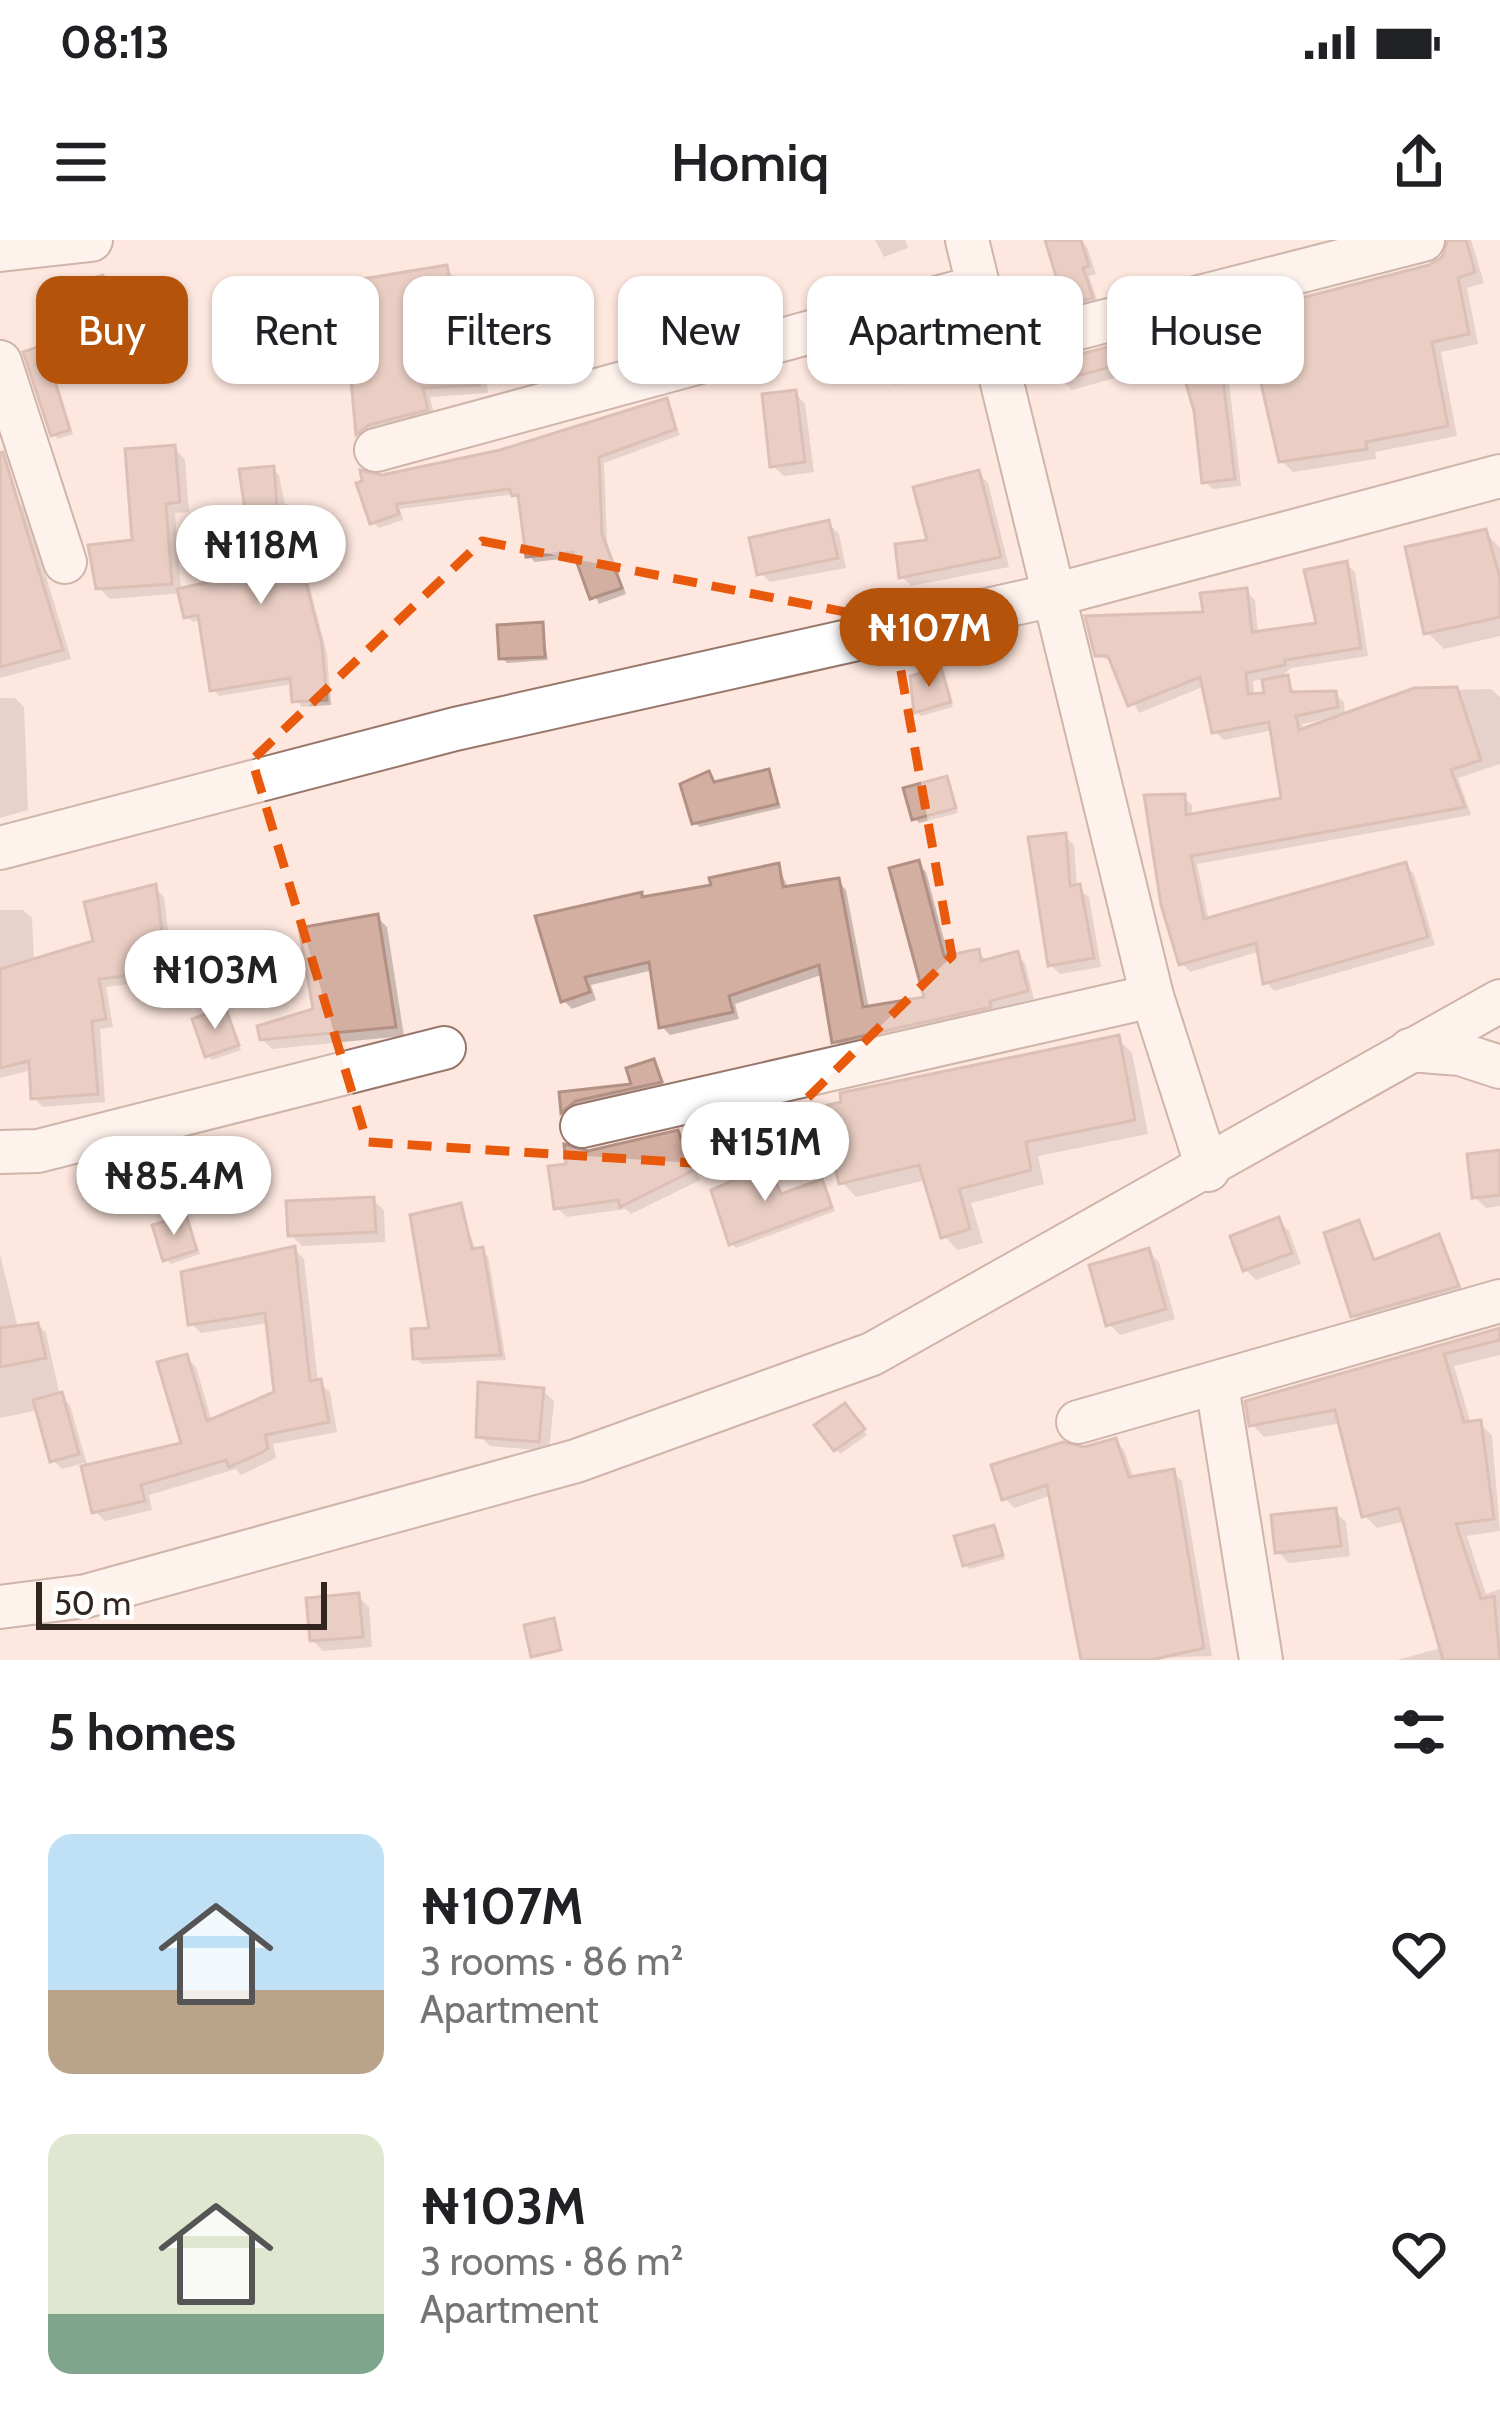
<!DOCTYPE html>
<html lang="en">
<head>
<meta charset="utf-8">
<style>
	:root { --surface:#fff; --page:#f2f2f2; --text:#202124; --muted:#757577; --accent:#b45309 }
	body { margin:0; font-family:Cabin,sans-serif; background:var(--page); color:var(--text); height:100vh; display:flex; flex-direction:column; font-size:45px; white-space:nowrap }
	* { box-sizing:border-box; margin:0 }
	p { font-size:39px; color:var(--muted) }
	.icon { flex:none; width:66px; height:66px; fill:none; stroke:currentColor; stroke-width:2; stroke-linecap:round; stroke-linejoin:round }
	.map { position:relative; height:1420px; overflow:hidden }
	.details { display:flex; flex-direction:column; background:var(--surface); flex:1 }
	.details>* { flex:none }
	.hud { position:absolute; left:36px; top:36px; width:1428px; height:108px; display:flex; gap:24px }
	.scale { position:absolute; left:36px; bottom:30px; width:291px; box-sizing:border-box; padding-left:12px; border:6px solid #32241f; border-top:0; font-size:33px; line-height:42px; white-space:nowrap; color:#32241f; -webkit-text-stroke:9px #fff; paint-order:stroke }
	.price { position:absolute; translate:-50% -102px; padding:0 27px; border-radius:42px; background:#fff; color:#222; font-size:39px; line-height:78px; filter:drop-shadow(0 3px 6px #0008) }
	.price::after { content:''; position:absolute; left:50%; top:72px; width:36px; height:27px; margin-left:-18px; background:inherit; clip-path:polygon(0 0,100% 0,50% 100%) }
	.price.active { background:var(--accent); color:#fff }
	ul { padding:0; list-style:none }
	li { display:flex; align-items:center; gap:36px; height:300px; padding:0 48px }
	li span { display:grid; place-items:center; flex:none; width:336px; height:240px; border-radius:24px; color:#555 }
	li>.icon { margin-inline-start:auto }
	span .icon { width:144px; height:144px; fill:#fffc; stroke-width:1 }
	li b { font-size:51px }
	h2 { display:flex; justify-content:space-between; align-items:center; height:144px; padding:0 48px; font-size:51px }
	.tag { padding:0 42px; border-radius:24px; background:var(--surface); box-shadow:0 3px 9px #0004; font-size:42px; line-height:108px }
	.tag.active { background:var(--accent); color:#fff }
	.status { display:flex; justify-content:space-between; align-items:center; height:84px; padding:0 60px; background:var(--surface); direction:ltr }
	.status svg { height:33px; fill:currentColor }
	header { display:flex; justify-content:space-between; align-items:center; height:156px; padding:0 48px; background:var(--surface); font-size:54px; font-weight:600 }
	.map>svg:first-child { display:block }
	.shadow { fill:#0003; fill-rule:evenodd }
	.building { fill:#d3afa2; stroke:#b39084; stroke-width:3 }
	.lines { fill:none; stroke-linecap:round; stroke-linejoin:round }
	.minor-casing { stroke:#98776b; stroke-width:46 }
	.minor { stroke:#fff; stroke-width:42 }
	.marked { fill:none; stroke:#e8590c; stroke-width:9; stroke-dasharray:24 15; stroke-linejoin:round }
</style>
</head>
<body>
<div class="status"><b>08:13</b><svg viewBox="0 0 49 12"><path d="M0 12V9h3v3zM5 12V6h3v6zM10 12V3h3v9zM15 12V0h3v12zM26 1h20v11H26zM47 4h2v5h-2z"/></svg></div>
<header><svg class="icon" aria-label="menu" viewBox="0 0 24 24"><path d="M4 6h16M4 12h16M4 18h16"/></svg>Homiq<svg class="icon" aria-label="share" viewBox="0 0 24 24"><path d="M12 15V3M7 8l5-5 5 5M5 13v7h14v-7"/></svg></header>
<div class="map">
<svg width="1500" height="1420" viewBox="0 0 1500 1420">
	<rect width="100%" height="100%" fill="#fde7de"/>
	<g class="shadow">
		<path d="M 875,0 L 905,0 L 908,8 L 884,17 Z"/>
		<path d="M 1048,0 L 1080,0 L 1087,7 L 1096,34 L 1089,36 L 1099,66 L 1064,75 L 1055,67 L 1063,51 Z"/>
		<path d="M 1449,0 L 1471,0 L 1484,43 L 1467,48 L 1478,104 L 1441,112 L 1457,196 L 1375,212 L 1376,219 L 1293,232 L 1282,221 L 1442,21 Z"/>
		<path d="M 446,29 L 455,38 L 465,95 L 482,104 L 488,153 L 430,157 L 435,179 L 367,202 L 359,194 L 352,121 L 366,120 Z"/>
		<path d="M 102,38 L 115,75 L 78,84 L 74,80 Z"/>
		<path d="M 732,47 L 745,82 L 713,91 L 708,87 Z"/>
		<path d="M 155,84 L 160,122 L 130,122 Z"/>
		<path d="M 929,90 L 940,100 L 948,132 L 895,145 L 884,134 Z"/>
		<path d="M 43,109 L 73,194 L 58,199 L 53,194 Z"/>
		<path d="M 1110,109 L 1126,135 L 1072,150 L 1061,139 Z"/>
		<path d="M 1219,117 L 1227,125 L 1241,246 L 1213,249 L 1205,242 Z"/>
		<path d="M 795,153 L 805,164 L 814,232 L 784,236 L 773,226 Z"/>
		<path d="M 666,161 L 680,195 L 604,223 L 607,302 L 626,354 L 599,364 L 578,317 L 535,322 L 529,316 L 522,262 L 515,254 L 400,269 L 403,280 L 379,288 L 373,282 L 381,238 L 500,213 Z"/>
		<path d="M 174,208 L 185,219 L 189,272 L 175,273 L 181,351 L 257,334 L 273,229 L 279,235 L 300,339 L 309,344 L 327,414 L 331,465 L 301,467 L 293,444 L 219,456 L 213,449 L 202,380 L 193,382 L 187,376 L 182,353 L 110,359 L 99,348 L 135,303 Z"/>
		<path d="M 978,233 L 988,243 L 1009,327 L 911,346 L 902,337 Z"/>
		<path d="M 16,260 L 26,270 L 71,419 L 0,438 L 0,265 Z"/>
		<path d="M 828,283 L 839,294 L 846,328 L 770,342 L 759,331 Z"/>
		<path d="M 1485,292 L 1500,308 L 1500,396 L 1444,409 L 1427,392 Z"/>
		<path d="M 1346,324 L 1355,332 L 1368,416 L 1291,428 L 1283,435 L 1297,455 L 1335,454 L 1344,462 L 1345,476 L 1414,451 L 1491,449 L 1500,457 L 1500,524 L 1458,538 L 1471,575 L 1197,624 L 1209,681 L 1405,625 L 1414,634 L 1435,705 L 1274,751 L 1266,742 L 1261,711 L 1190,732 L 1182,723 L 1183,557 L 1192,565 L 1192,577 L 1284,561 L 1273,490 L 1224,500 L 1215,492 L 1205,446 L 1139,473 L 1114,423 L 1098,415 L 1206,375 L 1246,351 L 1255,360 L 1258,394 L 1320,385 ZM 1265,439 L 1268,456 L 1254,456 L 1253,441 ZM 1326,479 L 1327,483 L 1304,491 L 1302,484 Z"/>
		<path d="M 542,385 L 548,420 L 507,423 L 502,418 Z"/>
		<path d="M 940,430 L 953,467 L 921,476 L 917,472 Z"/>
		<path d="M 0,458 L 15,458 L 24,467 L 28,570 L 0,578 Z"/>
		<path d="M 768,532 L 781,568 L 700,587 L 695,583 L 708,535 L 715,544 Z"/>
		<path d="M 946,540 L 958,573 L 919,583 L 915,578 Z"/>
		<path d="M 1065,596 L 1074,605 L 1077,648 L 1089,657 L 1101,727 L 1060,734 L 1051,725 Z"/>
		<path d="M 918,624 L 926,632 L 949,718 L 978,712 L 986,720 L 1017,715 L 1025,723 L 1034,759 L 996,769 L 997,774 L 843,809 L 835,801 L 824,734 L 735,764 L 739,779 L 670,795 L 662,787 L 653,730 L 591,745 L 596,760 L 572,769 L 564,761 L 641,655 L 645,659 L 715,648 L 778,627 L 789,649 L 838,641 L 846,650 L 869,769 L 928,759 Z"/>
		<path d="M 155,648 L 164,657 L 174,739 L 106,747 L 113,787 L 100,789 L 105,862 L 43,867 L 34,858 L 32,830 L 0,838 L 0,670 L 23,670 L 32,678 L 34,722 L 97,703 Z"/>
		<path d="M 377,677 L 387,687 L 404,796 L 272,809 L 262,799 L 316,771 Z"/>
		<path d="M 225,771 L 241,810 L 212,820 L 208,815 Z"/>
		<path d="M 1118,799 L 1132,813 L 1148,894 L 1038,916 L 1044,944 L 971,963 L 983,1003 L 958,1010 L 944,996 L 926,940 L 856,957 L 842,942 Z"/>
		<path d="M 653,822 L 664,846 L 568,875 L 564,872 L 562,855 L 636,847 Z"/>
		<path d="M 677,893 L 687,903 L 700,940 L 631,974 L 626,969 L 567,977 L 557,968 L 570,926 L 588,914 Z"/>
		<path d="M 1500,913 L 1500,966 L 1486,968 L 1475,957 Z"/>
		<path d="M 769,929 L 783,956 L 821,942 L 835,971 L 736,1008 L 732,1004 Z"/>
		<path d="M 373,960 L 384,970 L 385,1002 L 302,1006 L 291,995 Z"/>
		<path d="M 460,966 L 476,1011 L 488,1016 L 506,1120 L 422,1124 L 416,1118 L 433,1091 Z"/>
		<path d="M 185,978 L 200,1014 L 171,1024 L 166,1019 Z"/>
		<path d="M 1278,981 L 1289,991 L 1301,1024 L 1256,1040 L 1245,1029 Z"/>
		<path d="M 1358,984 L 1377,1022 L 1438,998 L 1464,1053 L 1360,1082 L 1354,1076 Z"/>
		<path d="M 294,1009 L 304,1019 L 318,1142 L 330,1152 L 337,1192 L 273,1204 L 276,1218 L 241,1235 L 236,1229 L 149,1255 L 152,1270 L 105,1281 L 95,1271 L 84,1223 L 62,1229 L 53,1220 L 39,1170 L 0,1178 L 0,1014 L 18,1088 L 37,1084 L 46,1093 L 60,1156 L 70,1165 L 88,1228 L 184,1205 L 186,1117 L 196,1127 L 212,1182 L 277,1154 L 269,1083 L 201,1093 L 191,1083 Z"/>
		<path d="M 1148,1011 L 1159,1022 L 1175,1079 L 1120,1095 L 1109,1084 Z"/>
		<path d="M 1500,1091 L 1500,1115 L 1454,1126 L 1471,1184 L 1479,1183 L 1492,1195 L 1500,1291 L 1467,1296 L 1486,1354 L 1500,1349 L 1500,1420 L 1397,1420 L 1444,1407 L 1406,1281 L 1377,1288 L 1365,1276 L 1342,1183 L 1264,1197 L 1252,1184 Z"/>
		<path d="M 543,1151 L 554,1161 L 549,1211 L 490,1206 L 479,1195 Z"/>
		<path d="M 849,1171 L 867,1195 L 840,1214 L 836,1209 Z"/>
		<path d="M 1115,1201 L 1124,1210 L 1134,1239 L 1173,1232 L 1182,1241 L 1212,1416 L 1084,1420 L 1052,1255 L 1014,1268 L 1005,1258 L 1084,1210 Z"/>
		<path d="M 1335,1272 L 1346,1282 L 1350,1316 L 1289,1323 L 1278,1312 Z"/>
		<path d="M 993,1288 L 1005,1319 L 970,1329 L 965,1325 Z"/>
		<path d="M 358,1356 L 369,1367 L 372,1407 L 323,1411 L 312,1400 Z"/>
	</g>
	<g class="building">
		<path d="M 1045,0 L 1081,0 L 1089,26 L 1083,28 L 1093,58 L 1053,68 L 1047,54 L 1060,49 Z"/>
		<path d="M 1448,0 L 1466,0 L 1475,32 L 1458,38 L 1469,94 L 1432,102 L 1448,186 L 1366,202 L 1367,209 L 1279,222 L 1252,104 L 1267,100 L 1262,68 L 1429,25 L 1442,17 Z"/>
		<path d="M 447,25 L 459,93 L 474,92 L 480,145 L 423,148 L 428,170 L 369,185 L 356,195 L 349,118 L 362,117 L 350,41 Z"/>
		<path d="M 103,35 L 112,70 L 71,81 L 62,46 Z"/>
		<path d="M 733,44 L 743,77 L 705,88 L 695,55 Z"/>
		<path d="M 156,81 L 157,125 L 127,126 L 126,82 Z"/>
		<path d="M 930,86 L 939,122 L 881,136 L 872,102 Z"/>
		<path d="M 44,105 L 70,190 L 51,196 L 23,112 Z"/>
		<path d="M 1111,106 L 1117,125 L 1059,141 L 1053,121 Z"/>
		<path d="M 1220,114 L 1235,239 L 1202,243 L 1194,171 L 1181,126 Z"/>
		<path d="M 796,150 L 805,222 L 770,227 L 762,154 Z"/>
		<path d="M 667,158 L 676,189 L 599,217 L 602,294 L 622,348 L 590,359 L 573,312 L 526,317 L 518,255 L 512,256 L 510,249 L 396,264 L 399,274 L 370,284 L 356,243 L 362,241 L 360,230 L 382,235 L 500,210 Z"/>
		<path d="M 175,205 L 180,262 L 166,264 L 172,344 L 96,349 L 88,305 L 132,300 L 125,209 Z"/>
		<path d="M 3,212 L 63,410 L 0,427 L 0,213 Z"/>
		<path d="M 274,226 L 277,267 L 286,266 L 296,337 L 304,335 L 322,405 L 327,460 L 292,462 L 290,438 L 210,451 L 198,375 L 184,378 L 177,349 L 254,332 L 239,229 Z"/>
		<path d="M 979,230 L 1001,317 L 899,338 L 895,304 L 927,300 L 913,247 Z"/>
		<path d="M 829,280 L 838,318 L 757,335 L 749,298 Z"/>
		<path d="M 1486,289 L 1500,338 L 1500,377 L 1424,394 L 1405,307 Z"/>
		<path d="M 1347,321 L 1361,408 L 1285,420 L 1285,425 L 1246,433 L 1248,454 L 1264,453 L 1262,440 L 1288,435 L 1291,452 L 1336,451 L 1338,467 L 1296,476 L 1299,490 L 1414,448 L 1457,447 L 1481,520 L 1451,530 L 1465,567 L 1191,616 L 1204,679 L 1406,622 L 1428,697 L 1263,744 L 1256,703 L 1179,725 L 1161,665 L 1144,555 L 1185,554 L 1186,575 L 1281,558 L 1269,482 L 1212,493 L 1200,437 L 1128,466 L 1108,416 L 1095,416 L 1085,376 L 1203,372 L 1200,353 L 1247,348 L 1252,392 L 1316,383 L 1304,330 Z"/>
		<path d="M 543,382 L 545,417 L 499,419 L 497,385 Z"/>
		<path d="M 941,427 L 951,462 L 914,473 L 910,436 Z"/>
		<path d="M 769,529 L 778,564 L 692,584 L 680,544 L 709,531 L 714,542 Z"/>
		<path d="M 947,536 L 956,568 L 912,580 L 903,548 Z"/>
		<path d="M 1066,593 L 1070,646 L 1080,644 L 1094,718 L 1048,726 L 1028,597 Z"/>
		<path d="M 919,620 L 944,716 L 979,709 L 981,721 L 1018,711 L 1028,751 L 990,761 L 991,767 L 832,803 L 819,725 L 729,756 L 733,772 L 659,788 L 649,722 L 585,737 L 590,752 L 561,762 L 535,676 L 642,652 L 642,657 L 711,645 L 709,638 L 779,623 L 783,647 L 839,638 L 863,767 L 924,757 L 889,628 Z"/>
		<path d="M 156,644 L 167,731 L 99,739 L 106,779 L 92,781 L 98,854 L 31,859 L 29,821 L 0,828 L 0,729 L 93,701 L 84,662 Z"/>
		<path d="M 378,674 L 396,787 L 260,800 L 257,786 L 313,769 L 299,688 Z"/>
		<path d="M 225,767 L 239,805 L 205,817 L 192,779 Z"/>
		<path d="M 1119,795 L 1135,880 L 1026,902 L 1031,930 L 959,949 L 970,989 L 941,998 L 919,925 L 839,944 L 820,867 L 841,862 L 840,853 Z"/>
		<path d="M 654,819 L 662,842 L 576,861 L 561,873 L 559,852 L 631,844 L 626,828 Z"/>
		<path d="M 678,890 L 692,931 L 620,967 L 618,960 L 554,969 L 548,926 L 566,924 L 564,904 L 588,911 Z"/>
		<path d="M 1500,910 L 1500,955 L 1472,958 L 1467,914 Z"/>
		<path d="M 769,925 L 781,954 L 822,939 L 832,967 L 729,1005 L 711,950 Z"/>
		<path d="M 374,957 L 376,992 L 288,996 L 286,961 Z"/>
		<path d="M 461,963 L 472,1009 L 483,1007 L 501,1115 L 413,1119 L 411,1089 L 429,1088 L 410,975 Z"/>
		<path d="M 186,975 L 197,1010 L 163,1021 L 152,985 Z"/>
		<path d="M 1279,977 L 1292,1013 L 1243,1031 L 1230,996 Z"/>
		<path d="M 1359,980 L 1374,1020 L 1439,994 L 1459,1046 L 1351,1077 L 1324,993 Z"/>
		<path d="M 295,1006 L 310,1141 L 321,1139 L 329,1182 L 265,1195 L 268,1208 L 263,1212 L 229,1227 L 226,1220 L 141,1245 L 145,1261 L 92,1273 L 81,1226 L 181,1203 L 157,1122 L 187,1114 L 207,1181 L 274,1152 L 265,1073 L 188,1085 L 181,1032 Z"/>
		<path d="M 1149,1008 L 1166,1069 L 1106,1086 L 1089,1025 Z"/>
		<path d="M 38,1083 L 46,1118 L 0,1127 L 0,1088 Z"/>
		<path d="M 1500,1088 L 1500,1100 L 1444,1114 L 1464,1182 L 1481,1180 L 1494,1279 L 1456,1284 L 1481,1359 L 1494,1356 L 1500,1420 L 1443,1420 L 1399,1268 L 1362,1277 L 1335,1170 L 1249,1186 L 1245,1161 Z"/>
		<path d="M 478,1142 L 544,1148 L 539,1202 L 476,1197 Z"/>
		<path d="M 62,1152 L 79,1214 L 50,1222 L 33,1160 Z"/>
		<path d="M 845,1163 L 865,1189 L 834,1211 L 814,1185 Z"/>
		<path d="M 1116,1198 L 1129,1237 L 1174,1229 L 1204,1408 L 1151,1420 L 1081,1420 L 1047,1245 L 1002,1260 L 991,1225 L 1063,1202 L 1084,1207 Z"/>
		<path d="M 1336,1268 L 1341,1306 L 1275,1313 L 1271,1275 Z"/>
		<path d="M 994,1285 L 1003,1315 L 963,1326 L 954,1296 Z"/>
		<path d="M 359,1353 L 363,1397 L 310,1401 L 306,1358 Z"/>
		<path d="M 554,1378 L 561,1410 L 531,1417 L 524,1385 Z"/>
	</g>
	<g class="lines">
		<defs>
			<g id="minor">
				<path d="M 967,0 L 1152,756 L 1208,930"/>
				<path d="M 0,10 L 91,0"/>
				<path d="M 992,110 L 1423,0"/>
				<path d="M 0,122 L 65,322"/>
				<path d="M 376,210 L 977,47"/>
				<path d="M 0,608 L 455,489 L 1054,355 L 1500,236"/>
				<path d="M 1410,810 L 1460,814 L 1500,827"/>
				<path d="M 582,886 L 1152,756"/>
				<path d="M 0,912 L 38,911 L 444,808"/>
				<path d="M 1217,1145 L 1261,1420"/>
				<path d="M 1078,1182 L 1500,1061"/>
				<path d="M 0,1367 L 86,1356 L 576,1221 L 872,1114 L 1500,761"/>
			</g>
		</defs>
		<use href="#minor" class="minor-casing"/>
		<use href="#minor" class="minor"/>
	</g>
	<path d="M0 0H1500V1420H0ZM 482,301 L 892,381 L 952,716 L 738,926 L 367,902 L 252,520 Z" fill="#fde7de" fill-opacity=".55" fill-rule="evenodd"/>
	<path class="marked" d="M 482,301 L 892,381 L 952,716 L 738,926 L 367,902 L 252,520 Z"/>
</svg>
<div class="scale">50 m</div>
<b class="price" style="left:261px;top:367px">₦118M</b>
<b class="price active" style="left:929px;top:450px">₦107M</b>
<b class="price" style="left:215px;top:792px">₦103M</b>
<b class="price" style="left:765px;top:964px">₦151M</b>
<b class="price" style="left:174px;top:998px">₦85.4M</b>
<div class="hud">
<a class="tag active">Buy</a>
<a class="tag">Rent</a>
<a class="tag">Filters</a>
<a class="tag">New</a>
<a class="tag">Apartment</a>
<a class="tag">House</a>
</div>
</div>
<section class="details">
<h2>5 homes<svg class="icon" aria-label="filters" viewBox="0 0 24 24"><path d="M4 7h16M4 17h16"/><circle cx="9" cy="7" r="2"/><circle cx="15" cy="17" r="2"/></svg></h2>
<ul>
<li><span style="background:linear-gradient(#bfe0f5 65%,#b9a48a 0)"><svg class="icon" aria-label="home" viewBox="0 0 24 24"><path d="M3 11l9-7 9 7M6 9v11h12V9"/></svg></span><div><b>₦107M</b><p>3 rooms · 86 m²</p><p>Apartment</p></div><svg class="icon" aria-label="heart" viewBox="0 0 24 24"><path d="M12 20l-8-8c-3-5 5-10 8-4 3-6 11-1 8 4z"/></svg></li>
<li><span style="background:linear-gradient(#dfe7d0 75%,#7fa58c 0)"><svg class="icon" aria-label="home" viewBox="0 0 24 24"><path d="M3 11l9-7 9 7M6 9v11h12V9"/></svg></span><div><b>₦103M</b><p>3 rooms · 86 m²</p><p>Apartment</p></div><svg class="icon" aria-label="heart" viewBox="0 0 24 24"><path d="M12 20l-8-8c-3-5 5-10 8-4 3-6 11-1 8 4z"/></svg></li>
</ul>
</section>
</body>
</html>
